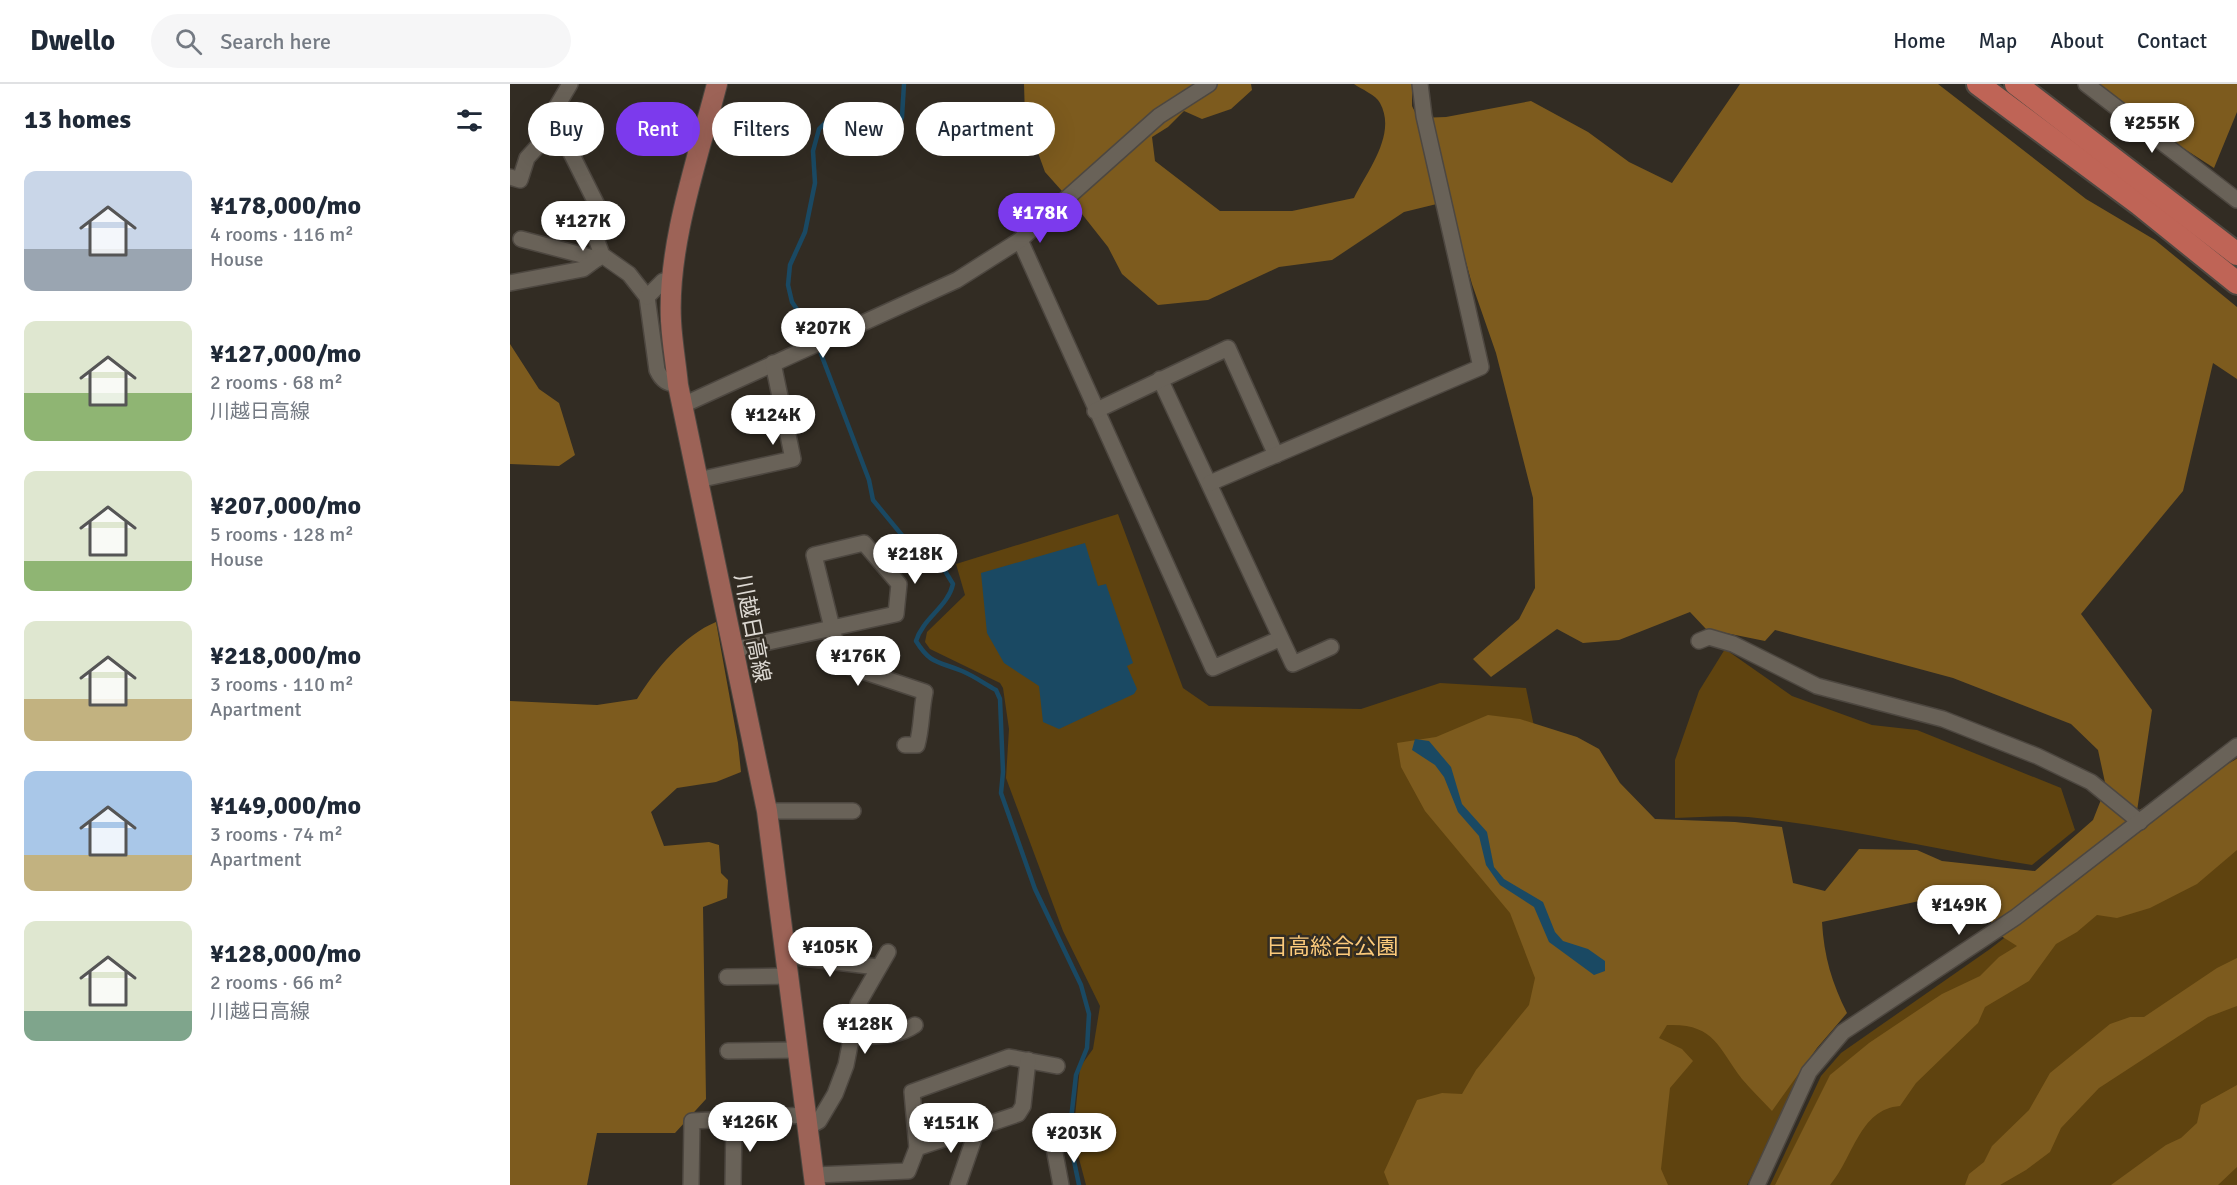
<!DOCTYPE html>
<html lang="en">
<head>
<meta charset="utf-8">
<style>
	:root { --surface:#fff; --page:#f6f6f7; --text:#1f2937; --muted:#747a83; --line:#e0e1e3; --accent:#7c3aed }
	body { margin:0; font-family:Signika,"Noto Sans JP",sans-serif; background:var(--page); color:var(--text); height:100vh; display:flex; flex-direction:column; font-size:22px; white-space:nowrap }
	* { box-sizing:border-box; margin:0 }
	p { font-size:20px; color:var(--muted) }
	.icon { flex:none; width:33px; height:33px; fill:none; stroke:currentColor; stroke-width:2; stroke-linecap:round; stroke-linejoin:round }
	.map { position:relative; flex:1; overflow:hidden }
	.sheet { display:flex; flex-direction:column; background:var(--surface); width:510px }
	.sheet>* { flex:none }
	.guide { position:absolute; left:18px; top:18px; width:570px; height:54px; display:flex; gap:12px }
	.price { position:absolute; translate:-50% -51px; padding:0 14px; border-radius:21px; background:#fff; color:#222; font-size:20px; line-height:39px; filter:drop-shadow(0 2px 3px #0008) }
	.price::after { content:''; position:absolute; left:50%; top:36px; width:18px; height:14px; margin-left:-9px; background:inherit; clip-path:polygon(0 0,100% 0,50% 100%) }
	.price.current { background:var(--accent); color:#fff }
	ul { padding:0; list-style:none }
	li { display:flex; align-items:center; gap:18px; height:150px; padding:0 24px }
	li span { display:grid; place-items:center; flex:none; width:168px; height:120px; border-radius:12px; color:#555 }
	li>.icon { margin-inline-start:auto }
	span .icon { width:72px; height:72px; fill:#fffc; stroke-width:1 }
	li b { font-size:26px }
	h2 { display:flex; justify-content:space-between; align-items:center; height:72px; padding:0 24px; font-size:26px }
	.chip { padding:0 21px; border-radius:27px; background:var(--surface); box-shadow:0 6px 24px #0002; font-size:21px; line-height:54px }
	.chip.current { background:var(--accent); color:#fff }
	header { display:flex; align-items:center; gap:36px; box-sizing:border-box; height:84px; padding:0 30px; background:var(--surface); border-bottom:2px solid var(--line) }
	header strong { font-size:28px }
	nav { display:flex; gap:33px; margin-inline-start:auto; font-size:21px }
	.search { width:420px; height:54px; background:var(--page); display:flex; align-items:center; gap:15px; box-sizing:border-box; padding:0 21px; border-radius:33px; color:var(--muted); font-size:22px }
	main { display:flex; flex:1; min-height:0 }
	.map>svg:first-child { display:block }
	.green { fill:#5f430f }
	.forest { fill:#7d5b1e }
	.water { fill:#1a4963 }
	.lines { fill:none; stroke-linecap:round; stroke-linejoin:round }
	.stream { stroke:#1a4963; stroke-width:4.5 }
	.minor-casing { stroke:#4d4740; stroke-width:18 }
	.major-casing { stroke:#4d4740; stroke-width:22 }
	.highway-casing { stroke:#4d4740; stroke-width:26 }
	.minor { stroke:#696258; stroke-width:15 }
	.major { stroke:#9d6357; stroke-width:20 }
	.highway { stroke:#bf6456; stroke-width:22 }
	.labels { text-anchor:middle; stroke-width:5; stroke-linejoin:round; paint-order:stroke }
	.street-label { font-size:22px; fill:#ddd9d3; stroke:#322c23 }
	.park-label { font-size:22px; fill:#fcca7b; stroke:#322c23 }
</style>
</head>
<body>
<header>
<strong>Dwello</strong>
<div class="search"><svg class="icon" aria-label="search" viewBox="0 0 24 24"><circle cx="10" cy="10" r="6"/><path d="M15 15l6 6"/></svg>Search here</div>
<nav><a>Home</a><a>Map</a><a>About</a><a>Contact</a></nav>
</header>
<main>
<section class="sheet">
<h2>13 homes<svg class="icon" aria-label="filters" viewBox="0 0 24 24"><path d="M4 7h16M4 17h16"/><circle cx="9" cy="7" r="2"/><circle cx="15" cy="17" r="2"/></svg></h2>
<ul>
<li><span style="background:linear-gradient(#c9d6e8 65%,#9aa5b1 0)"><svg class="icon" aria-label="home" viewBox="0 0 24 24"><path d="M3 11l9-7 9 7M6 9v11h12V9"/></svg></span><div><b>¥178,000/mo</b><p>4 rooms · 116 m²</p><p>House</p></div></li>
<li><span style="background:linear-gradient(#dfe7d0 60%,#8fb573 0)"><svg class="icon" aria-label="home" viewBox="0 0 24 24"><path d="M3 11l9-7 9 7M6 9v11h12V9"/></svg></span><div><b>¥127,000/mo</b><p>2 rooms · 68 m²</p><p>川越日高線</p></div></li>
<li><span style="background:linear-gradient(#dfe7d0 75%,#8fb573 0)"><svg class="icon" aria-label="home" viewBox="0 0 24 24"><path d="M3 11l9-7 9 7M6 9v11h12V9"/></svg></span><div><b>¥207,000/mo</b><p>5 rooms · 128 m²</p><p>House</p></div></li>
<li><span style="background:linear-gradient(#dfe7d0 65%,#c2b280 0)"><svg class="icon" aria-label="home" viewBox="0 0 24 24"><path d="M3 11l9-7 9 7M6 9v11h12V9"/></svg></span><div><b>¥218,000/mo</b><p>3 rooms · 110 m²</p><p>Apartment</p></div></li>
<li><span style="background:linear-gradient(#a9c7e8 70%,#c2b280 0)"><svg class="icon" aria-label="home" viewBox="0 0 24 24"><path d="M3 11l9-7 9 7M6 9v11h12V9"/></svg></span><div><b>¥149,000/mo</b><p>3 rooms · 74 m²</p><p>Apartment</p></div></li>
<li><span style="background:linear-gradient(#dfe7d0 75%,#7fa58c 0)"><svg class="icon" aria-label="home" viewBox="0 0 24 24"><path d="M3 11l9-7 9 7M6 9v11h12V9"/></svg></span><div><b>¥128,000/mo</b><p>2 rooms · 66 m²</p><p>川越日高線</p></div></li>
</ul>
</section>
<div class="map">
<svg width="1727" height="1101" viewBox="0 0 1727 1101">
	<rect width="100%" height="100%" fill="#322c23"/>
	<g class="green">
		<path d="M 608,430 L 673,604 L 699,622 L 851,625 L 930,599 L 1016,604 L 1047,752 L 1182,861 L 1292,986 L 1237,1101 L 576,1101 L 563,1052 L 570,983 L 583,965 L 590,922 L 553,847 L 496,694 L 499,645 L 493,604 L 490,599 L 420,565 L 415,558 L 417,548 L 455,511 L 446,480 Z"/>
		<path d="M 1215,565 L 1282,612 L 1362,641 L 1407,646 L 1551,704 L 1565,746 L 1522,781 C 1427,766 1334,743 1238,733 C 1215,731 1189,733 1165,734 L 1165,676 L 1189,607 Z"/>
		<path d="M 1727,674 L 1727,1101 L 1260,1101 L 1311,992 L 1331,969 L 1480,865 Z"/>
	</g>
	<g class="forest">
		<path d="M 514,0 L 741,0 L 742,6 L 721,25 L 692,35 L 674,27 L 658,43 L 642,53 L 645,77 L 710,127 L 782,127 L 844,114 C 858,86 887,50 870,19 C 866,11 851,5 844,0 L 902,0 L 902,22 L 908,34 L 936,33 L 1021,17 L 1078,48 L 1119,78 L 1162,99 L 1230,0 L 1428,0 L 1576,115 L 1645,156 L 1727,223 L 1727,295 L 1703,279 L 1673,407 L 1571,530 L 1642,626 L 1627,727 L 1727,675 L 1727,766 L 1687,800 L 1640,824 L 1607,834 L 1587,831 L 1567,848 L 1546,860 L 1519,897 L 1475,923 L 1468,939 L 1406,999 L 1390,1022 C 1349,1025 1343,1075 1320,1101 L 1265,1101 L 1320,991 L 1359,959 L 1432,910 L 1470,892 L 1489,873 L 1507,862 L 1488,850 L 1472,822 L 1414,816 L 1312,838 C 1314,873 1322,899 1337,929 L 1307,964 L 1262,1027 C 1252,1016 1241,1006 1232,995 C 1208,963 1204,939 1157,941 L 1149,954 L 1172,965 L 1183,977 L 1160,1004 L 1151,1085 L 1158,1101 L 879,1101 L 874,1088 L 907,1016 L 932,1009 L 952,1010 L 966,986 L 1019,921 L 1025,894 L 1000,829 L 915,727 L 891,683 L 887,659 L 926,653 L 978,631 L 1010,635 L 1067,653 L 1089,665 L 1110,699 L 1145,735 L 1225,738 L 1272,743 L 1283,799 L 1315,807 L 1349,765 L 1407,766 L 1432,777 L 1525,787 L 1583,736 L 1596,703 L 1588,666 L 1561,640 L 1443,594 L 1265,546 L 1255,557 L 1196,545 L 1180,528 L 1109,556 L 1073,559 L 1047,545 L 981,593 L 963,575 L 1009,535 L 1025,504 L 1023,414 L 986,269 L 962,200 L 939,117 L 894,128 L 822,176 L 769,183 L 698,216 L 648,221 L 612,190 L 598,163 L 568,125 L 535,88 L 515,33 Z"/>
		<path d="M 1585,0 L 1727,0 L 1727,28 L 1704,84 L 1628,35 Z"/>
		<path d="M 0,260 L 29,305 L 49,319 L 65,371 L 49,382 L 0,380 Z"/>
		<path d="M 206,538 L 228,659 L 231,688 L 206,698 L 167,704 L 141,728 L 154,762 L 199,758 L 209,761 L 211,789 L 218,796 L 217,814 L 193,823 L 196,1015 L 165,1049 L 87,1049 L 77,1101 L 0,1101 L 0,617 L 87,621 L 127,615 C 145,586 174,551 206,538 Z"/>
		<path d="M 1727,874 L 1727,922 L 1698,933 L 1589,1004 L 1551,1044 L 1540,1068 L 1516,1086 L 1490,1101 L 1455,1101 L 1459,1090 L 1474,1078 L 1482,1062 L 1519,1026 L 1540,989 L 1600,940 L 1620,933 L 1634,933 L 1707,884 Z"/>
		<path d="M 1727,1001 L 1727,1083 L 1708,1101 L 1601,1101 L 1656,1061 L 1671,1054 L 1687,1039 L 1691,1021 Z"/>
	</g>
	<g class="water">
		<path d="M 575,459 L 588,502 L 596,500 L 623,579 L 617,582 L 627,605 L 624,610 L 549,645 L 533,638 L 529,602 L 494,579 L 477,549 L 471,489 Z"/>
		<path d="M 905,655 L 919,657 L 941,683 L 952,720 L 977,748 L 984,783 L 994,795 L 1033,818 L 1045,848 L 1053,857 L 1078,865 L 1095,877 L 1095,887 L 1084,891 L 1039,858 L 1024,823 L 990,801 L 976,781 L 969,752 L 948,728 L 934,693 L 925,681 L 902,666 Z"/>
	</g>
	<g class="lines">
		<path class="stream" d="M 394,0 L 392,33 L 388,42 L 366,48 L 318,36 L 309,45 L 303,67 L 305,99 L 295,148 L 280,181 L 278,201 L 282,218 L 303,249 L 359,396 L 363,416 L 405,467 L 435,487 L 443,500 C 438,523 413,534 406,557 C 421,581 428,577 452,587 C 464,592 475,600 486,606 L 490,615 L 493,688 L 491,709 L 525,805 L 571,901 L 579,930 L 577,964 L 566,991 L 559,1053 L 569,1101"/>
		<defs>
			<g id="minor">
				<path d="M 60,0 L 44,27 L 47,41 L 88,123 L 87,157 L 92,171 L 119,190 L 137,213 L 147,286 C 152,297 157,299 168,301"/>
				<path d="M 1576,0 L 1727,116"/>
				<path d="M 0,93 L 10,96 L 17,74 L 47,41"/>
				<path d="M 11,155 L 87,175"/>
				<path d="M 510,156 L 703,584 L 769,555"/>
				<path d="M 0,199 L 73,185 L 92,171"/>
				<path d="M 137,213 L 153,197 L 163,195"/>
				<path d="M 650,295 L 783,580 L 821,563"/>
				<path d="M 173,321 L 447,196 L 510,156 L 649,32 L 699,0"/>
				<path d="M 585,327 L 718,264 L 766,371"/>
				<path d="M 188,396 L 283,375 L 263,279"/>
				<path d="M 700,399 L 971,283 L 914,32 L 910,0"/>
				<path d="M 1189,557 L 1199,553 L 1223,560 L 1307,602 L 1433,635 L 1527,672 L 1581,698 L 1630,738"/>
				<path d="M 222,566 L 386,530 L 389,500 L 354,459 L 304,471 L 331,580 L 415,608 C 411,626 412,643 407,661 L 395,661"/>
				<path d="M 257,727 L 343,727"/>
				<path d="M 277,872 L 367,883"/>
				<path d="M 217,893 L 280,892"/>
				<path d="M 343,953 C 365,952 386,954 405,941"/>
				<path d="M 218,967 L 287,966"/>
				<path d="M 298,1043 L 309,1037 L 325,1010 L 336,981 L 348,920 L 378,868"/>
				<path d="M 407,1064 L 402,1008 L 499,973 L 547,982"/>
				<path d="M 544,1064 L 551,1101"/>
				<path d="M 305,1091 L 398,1087 L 407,1064 L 508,1030 L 513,1022 L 518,976"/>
				<path d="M 181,1101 L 182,1037 L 296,1031"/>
				<path d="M 223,1101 L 224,1036"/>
				<path d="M 448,1101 L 468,1043"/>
				<path d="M 1247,1101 L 1299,988 L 1333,948 L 1506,833 L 1727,662"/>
			</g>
			<path id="major" d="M 207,0 C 188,74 157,161 161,237 C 162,258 166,280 168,301 L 257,727 L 305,1101"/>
			<g id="highway">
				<path d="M 1468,0 L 1629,120 L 1727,199"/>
				<path d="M 1506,0 L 1727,170"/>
			</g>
		</defs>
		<use href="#minor" class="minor-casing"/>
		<use href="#major" class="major-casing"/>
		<use href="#highway" class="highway-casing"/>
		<use href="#minor" class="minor"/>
		<use href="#major" class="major"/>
		<use href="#highway" class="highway"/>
	</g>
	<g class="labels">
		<g class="street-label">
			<text transform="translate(243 544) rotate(79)" y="8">川越日高線</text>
		</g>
		<g class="park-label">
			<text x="822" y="870">日高総合公園</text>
		</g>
	</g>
</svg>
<b class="price" style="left:1642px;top:70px">¥255K</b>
<b class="price current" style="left:530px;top:160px">¥178K</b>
<b class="price" style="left:73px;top:168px">¥127K</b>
<b class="price" style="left:313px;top:275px">¥207K</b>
<b class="price" style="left:263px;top:362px">¥124K</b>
<b class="price" style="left:405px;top:501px">¥218K</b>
<b class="price" style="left:348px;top:603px">¥176K</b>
<b class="price" style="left:1449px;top:852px">¥149K</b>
<b class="price" style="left:320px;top:894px">¥105K</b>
<b class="price" style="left:355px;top:971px">¥128K</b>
<b class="price" style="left:240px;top:1069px">¥126K</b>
<b class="price" style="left:441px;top:1070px">¥151K</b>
<b class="price" style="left:564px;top:1080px">¥203K</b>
<div class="guide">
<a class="chip">Buy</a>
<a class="chip current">Rent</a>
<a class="chip">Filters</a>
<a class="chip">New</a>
<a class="chip">Apartment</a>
</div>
</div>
</main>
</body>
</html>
